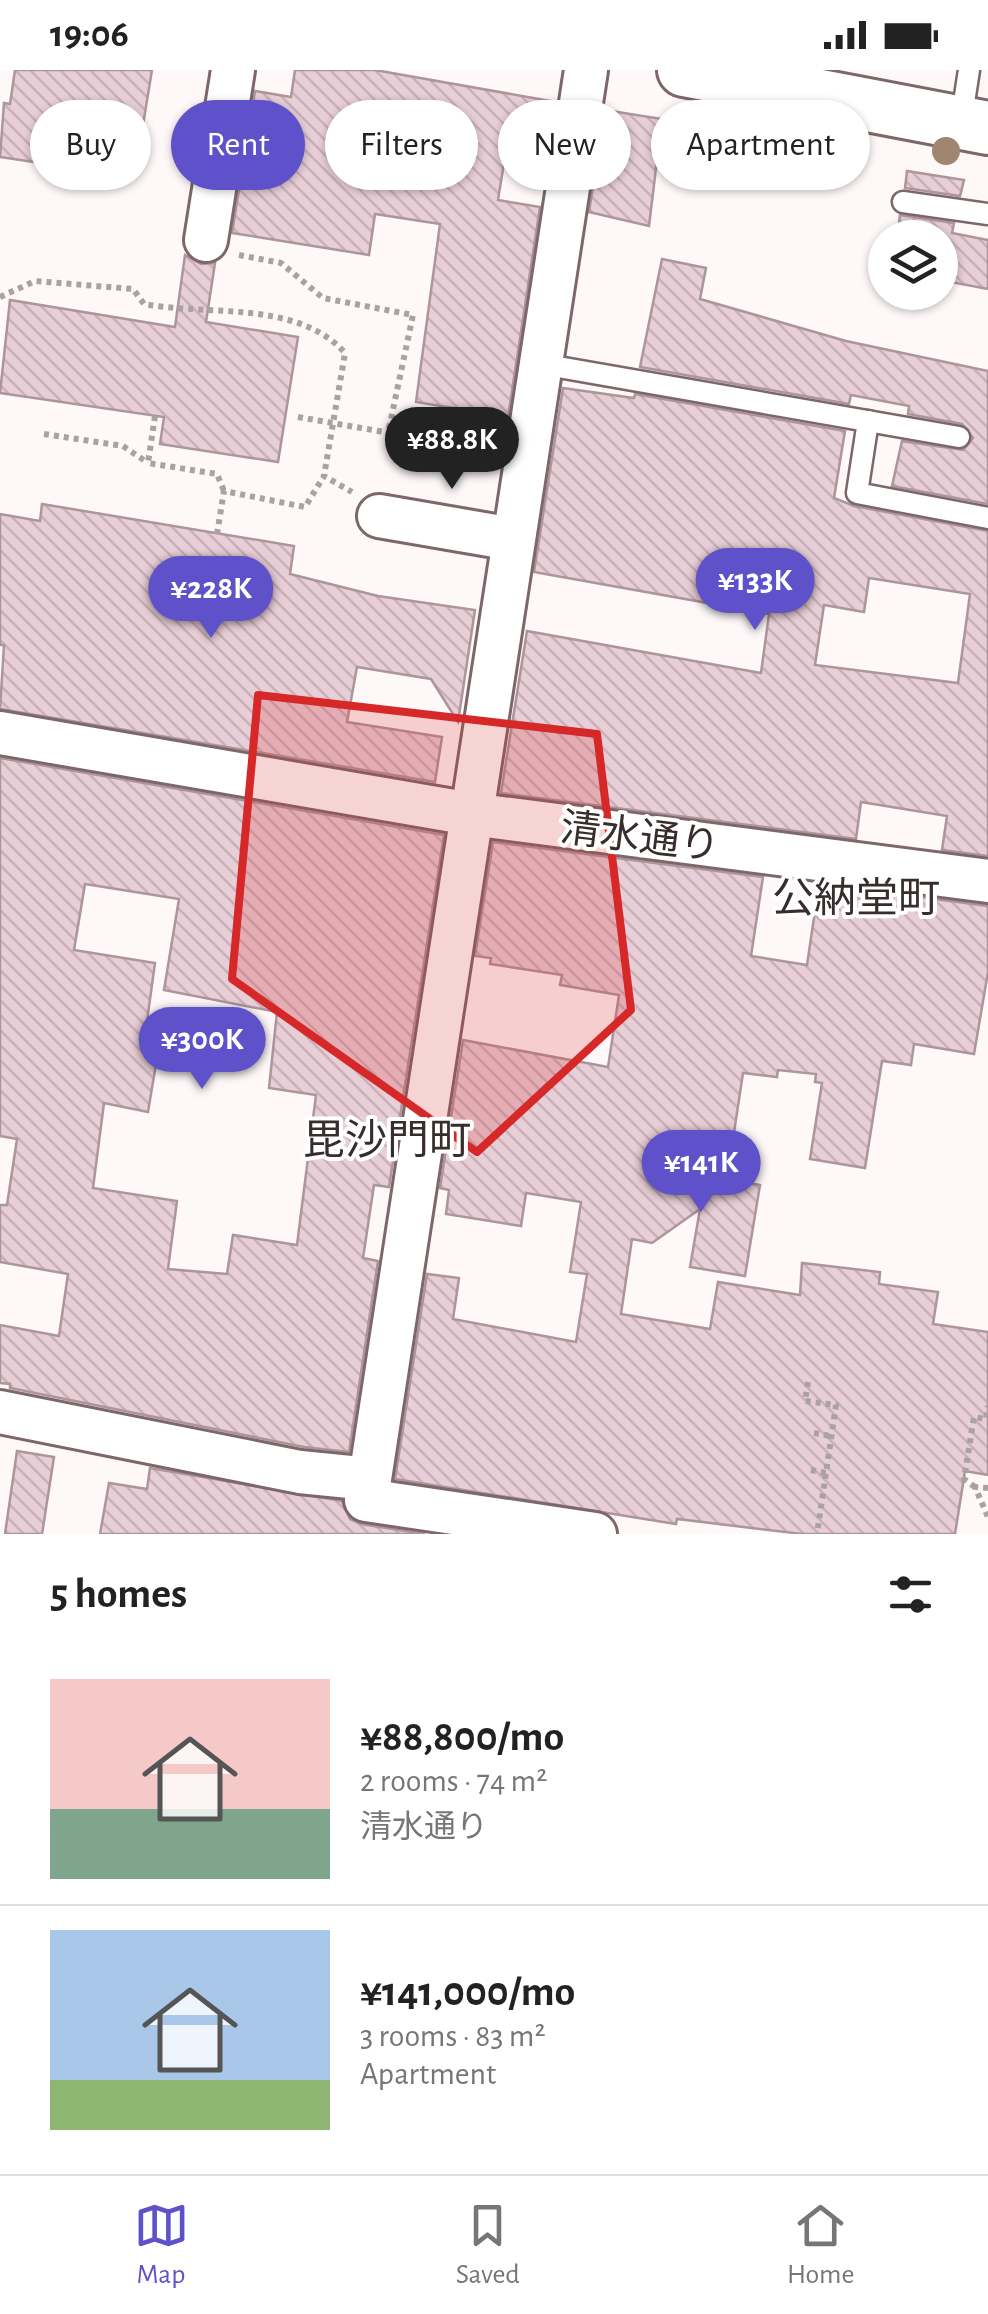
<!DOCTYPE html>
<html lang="en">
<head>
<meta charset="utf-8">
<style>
	:root { --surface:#fff; --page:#f6f6f6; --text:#222; --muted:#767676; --line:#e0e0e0; --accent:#5e51c9 }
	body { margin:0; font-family:"Alegreya Sans","Noto Sans JP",sans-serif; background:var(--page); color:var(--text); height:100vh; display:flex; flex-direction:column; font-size:38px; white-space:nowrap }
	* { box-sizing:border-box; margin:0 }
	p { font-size:32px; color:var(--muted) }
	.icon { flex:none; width:55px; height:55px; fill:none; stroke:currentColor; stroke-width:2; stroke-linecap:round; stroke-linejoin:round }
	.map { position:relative; height:1464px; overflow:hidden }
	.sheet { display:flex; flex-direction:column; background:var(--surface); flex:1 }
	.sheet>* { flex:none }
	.guide { position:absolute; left:30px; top:30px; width:930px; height:90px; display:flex; gap:20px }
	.controls { position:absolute; left:868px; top:150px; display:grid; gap:20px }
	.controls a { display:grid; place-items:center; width:90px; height:90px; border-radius:50%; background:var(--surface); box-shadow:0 2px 8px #0004; font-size:50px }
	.price { position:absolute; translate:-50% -85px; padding:0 22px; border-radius:35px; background:var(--accent); color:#fff; font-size:32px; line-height:65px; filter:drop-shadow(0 2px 5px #0008) }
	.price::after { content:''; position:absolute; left:50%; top:60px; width:30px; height:22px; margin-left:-15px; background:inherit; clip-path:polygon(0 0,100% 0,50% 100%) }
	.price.active { background:#222; color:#fff }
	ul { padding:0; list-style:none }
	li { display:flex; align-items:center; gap:30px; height:250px; padding:0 50px }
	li+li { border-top:2px solid var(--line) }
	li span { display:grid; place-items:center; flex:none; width:280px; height:200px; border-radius:0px; color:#555 }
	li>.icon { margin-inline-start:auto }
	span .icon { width:120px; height:120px; fill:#fffc; stroke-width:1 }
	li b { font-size:42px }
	h2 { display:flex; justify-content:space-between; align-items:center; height:120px; padding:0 50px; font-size:42px }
	.pill { padding:0 35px; border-radius:45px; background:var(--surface); box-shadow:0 2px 8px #0004; font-size:35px; line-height:90px }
	.pill.active { background:var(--accent); color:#fff }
	.status { display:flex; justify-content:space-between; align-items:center; height:70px; padding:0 50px; background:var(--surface); direction:ltr }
	.status svg { height:28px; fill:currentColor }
	.dock { display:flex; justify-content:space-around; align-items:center; height:140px; border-top:2px solid var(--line); background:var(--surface); font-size:28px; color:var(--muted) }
	.dock a { display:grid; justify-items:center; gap:5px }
	.dock .active { color:var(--accent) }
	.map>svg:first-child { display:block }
	.building { fill:url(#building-back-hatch); stroke:#ad959c; stroke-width:2.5; fill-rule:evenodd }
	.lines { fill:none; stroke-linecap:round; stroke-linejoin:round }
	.service-casing { stroke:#7e6768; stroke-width:25 }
	.minor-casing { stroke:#7e6768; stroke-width:48 }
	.tertiary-casing { stroke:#7e6768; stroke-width:58 }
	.path { stroke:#aaa2a2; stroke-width:6; stroke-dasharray:5 5; stroke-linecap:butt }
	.service { stroke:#fff; stroke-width:20 }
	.minor { stroke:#fff; stroke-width:42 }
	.tertiary { stroke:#fff; stroke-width:52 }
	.tree { fill:#a08571 }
	.marked { fill:#d62828; fill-opacity:0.2; stroke:#d62828; stroke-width:8; stroke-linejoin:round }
	.labels { text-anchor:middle; stroke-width:8; stroke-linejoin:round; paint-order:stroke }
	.street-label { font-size:40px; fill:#382d2d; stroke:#fff }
	.neighbourhood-label { font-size:42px; fill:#382d2d; stroke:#fff }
</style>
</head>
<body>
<div class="status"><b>19:06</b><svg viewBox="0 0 49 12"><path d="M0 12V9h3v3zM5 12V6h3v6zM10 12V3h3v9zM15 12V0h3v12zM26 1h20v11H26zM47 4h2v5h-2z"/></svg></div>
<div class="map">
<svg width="988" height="1464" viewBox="0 0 988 1464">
	<defs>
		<pattern id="building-back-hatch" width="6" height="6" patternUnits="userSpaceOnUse" patternTransform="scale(2.5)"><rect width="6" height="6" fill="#e8ced6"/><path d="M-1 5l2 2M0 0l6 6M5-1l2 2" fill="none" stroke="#c8b1b8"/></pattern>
	</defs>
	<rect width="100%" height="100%" fill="#fef8f8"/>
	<g class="building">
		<path d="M 15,0 L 152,0 L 137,92 L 76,87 L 74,98 L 0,87 L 4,33 L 10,34 Z"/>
		<path d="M 295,0 L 375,0 L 556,32 L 550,69 L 509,62 L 498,130 L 540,137 L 508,347 L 416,332 L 440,154 L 375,144 L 369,185 L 232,163 L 255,21 L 291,27 Z"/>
		<path d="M 605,40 L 662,49 L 649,156 L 589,142 Z"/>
		<path d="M 907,101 L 964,110 L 960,126 L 905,118 Z"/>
		<path d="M 900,145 L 954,153 L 952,163 L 988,170 L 988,219 L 940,210 L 940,168 L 897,168 Z"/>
		<path d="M 185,185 L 201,194 L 215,193 L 206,252 L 298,267 L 278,392 L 160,374 L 164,347 L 0,323 L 10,230 L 175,257 Z"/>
		<path d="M 662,189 L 706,198 L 700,229 L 846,271 L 988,301 L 988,434 L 892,416 L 902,371 L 963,380 L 973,368 L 962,354 L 908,344 L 909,336 L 851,325 L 849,334 L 640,297 Z"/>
		<path d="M 563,318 L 634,328 L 635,324 L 845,361 L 834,428 L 854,436 L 988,461 L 988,786 L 942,780 L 947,746 L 861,732 L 856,769 L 501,723 L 527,561 L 761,603 L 769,544 L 534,502 ZM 869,508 L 970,524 L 958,613 L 815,595 L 824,535 L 864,542 Z"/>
		<path d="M 42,434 L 294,476 L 290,504 L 378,526 L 475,540 L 458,652 L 431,609 L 357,597 L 347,652 L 442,667 L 435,712 L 0,639 L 4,575 L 0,575 L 0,444 L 40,451 Z"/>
		<path d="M 0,688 L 444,765 L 389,1117 L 374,1115 L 363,1188 L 378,1191 L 349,1382 L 304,1377 L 10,1318 L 10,1314 L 0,1313 L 0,1255 L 59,1266 L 68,1204 L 0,1192 L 0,1135 L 7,1135 L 17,1069 L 0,1066 ZM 85,814 L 179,829 L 164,920 L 277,942 L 269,1018 L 316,1025 L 297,1175 L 233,1165 L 227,1204 L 168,1199 L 177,1131 L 93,1118 L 104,1033 L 148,1042 L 159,976 L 144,973 L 155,893 L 74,880 Z"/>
		<path d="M 493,772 L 763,807 L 751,886 L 807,895 L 819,814 L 988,836 L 988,902 L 974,984 L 914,974 L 911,995 L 882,991 L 865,1098 L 810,1089 L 822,1013 L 815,1012 L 816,1004 L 778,1000 L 777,1007 L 743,1003 L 727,1109 L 760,1115 L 745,1206 L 690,1197 L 700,1139 L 652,1173 L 632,1169 L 621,1244 L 710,1259 L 718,1212 L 800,1225 L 802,1193 L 880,1202 L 879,1214 L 938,1222 L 933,1254 L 988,1262 L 988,1405 L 965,1401 L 955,1464 L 802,1464 L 677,1449 L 676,1454 L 395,1409 L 427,1204 L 459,1208 L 453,1249 L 576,1272 L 587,1204 L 570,1202 L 581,1132 L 526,1123 L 521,1156 L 446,1144 L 449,1120 L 440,1118 L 463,970 L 608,997 L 619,925 L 560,915 L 562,905 L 490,894 L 491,888 L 475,886 Z"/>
		<path d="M 17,1381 L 54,1387 L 42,1464 L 5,1464 Z"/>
		<path d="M 150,1398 L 342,1431 L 350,1449 L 361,1454 L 425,1464 L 100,1464 L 109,1413 L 147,1419 Z"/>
	</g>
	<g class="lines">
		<defs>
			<g id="service">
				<path d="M 961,52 L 969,0"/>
				<path d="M 903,132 L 988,144"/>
				<path d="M 541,294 L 959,367"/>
				<path d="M 868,351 L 857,423 L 988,448"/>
			</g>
			<g id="minor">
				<path d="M 206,170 L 233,0"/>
				<path d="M 379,446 L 513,469"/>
				<path d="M 0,663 L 471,744 L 988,811"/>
				<path d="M 0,1342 L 300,1402 L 370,1409 L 586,0"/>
				<path d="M 366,1430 L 595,1464"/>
			</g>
			<path id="tertiary" d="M 684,0 L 988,58"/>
		</defs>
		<use href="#service" class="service-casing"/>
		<use href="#minor" class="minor-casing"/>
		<use href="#tertiary" class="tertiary-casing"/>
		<g class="path">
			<path d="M 239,185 L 281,193 L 323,228 L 413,245 L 388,363"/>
			<path d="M 0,227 L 35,211 L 133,219 L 144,234 C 208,246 298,230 345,283 L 324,406 L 352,422"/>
			<path d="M 155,346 L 148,393 L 217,404 L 224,421"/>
			<path d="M 298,347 L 390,363"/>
			<path d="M 44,364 L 123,376 L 148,393"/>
			<path d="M 425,369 L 490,381"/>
			<path d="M 217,464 L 224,421 L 305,437 L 324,406"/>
			<path d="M 808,1312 L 805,1331 L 836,1335 L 817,1464"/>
			<path d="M 814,1363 L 831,1366"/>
			<path d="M 811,1400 L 826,1403"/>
			<path d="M 975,1417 L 964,1409 L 974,1347 L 986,1349 L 988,1336"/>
			<path d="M 988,1418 L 975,1417 L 988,1447"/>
		</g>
		<use href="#service" class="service"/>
		<use href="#minor" class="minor"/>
		<use href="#tertiary" class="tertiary"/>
	</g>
	<circle class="tree" cx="946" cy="81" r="14"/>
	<path class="marked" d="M 258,625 L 597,664 L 631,940 L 477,1082 L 232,909 Z"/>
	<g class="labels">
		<g class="street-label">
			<text transform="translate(640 766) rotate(7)" y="14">清水通り</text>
		</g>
		<g class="neighbourhood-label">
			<text x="856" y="842">公納堂町</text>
			<text x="387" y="1084">毘沙門町</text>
		</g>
	</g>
</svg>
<div class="controls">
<a><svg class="icon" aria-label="layers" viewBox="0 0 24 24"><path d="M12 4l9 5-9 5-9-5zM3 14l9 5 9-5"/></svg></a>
</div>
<b class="price active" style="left:452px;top:422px">¥88.8K</b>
<b class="price" style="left:755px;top:563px">¥133K</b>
<b class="price" style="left:211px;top:571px">¥228K</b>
<b class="price" style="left:202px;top:1022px">¥300K</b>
<b class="price" style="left:701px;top:1145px">¥141K</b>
<div class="guide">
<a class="pill">Buy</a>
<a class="pill active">Rent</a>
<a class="pill">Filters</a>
<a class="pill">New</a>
<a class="pill">Apartment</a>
</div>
</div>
<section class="sheet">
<h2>5 homes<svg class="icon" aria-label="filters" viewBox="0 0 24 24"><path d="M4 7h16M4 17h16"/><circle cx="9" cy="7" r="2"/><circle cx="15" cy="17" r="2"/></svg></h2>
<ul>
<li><span style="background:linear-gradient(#f6c9c9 65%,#7fa58c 0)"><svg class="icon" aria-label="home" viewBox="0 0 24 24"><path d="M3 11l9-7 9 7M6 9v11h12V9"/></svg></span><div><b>¥88,800/mo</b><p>2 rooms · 74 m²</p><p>清水通り</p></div></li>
<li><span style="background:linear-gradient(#a9c7e8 75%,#8fb573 0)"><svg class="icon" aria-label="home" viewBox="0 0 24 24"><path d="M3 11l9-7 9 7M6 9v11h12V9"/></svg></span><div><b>¥141,000/mo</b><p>3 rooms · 83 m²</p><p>Apartment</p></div></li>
</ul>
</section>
<nav class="dock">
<a class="active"><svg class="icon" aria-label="map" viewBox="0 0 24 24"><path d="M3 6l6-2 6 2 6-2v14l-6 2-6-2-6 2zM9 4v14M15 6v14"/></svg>Map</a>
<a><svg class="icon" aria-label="saved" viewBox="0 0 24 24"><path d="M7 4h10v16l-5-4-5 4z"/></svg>Saved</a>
<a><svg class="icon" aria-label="home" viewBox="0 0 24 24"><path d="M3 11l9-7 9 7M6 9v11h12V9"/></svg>Home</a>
</nav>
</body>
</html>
